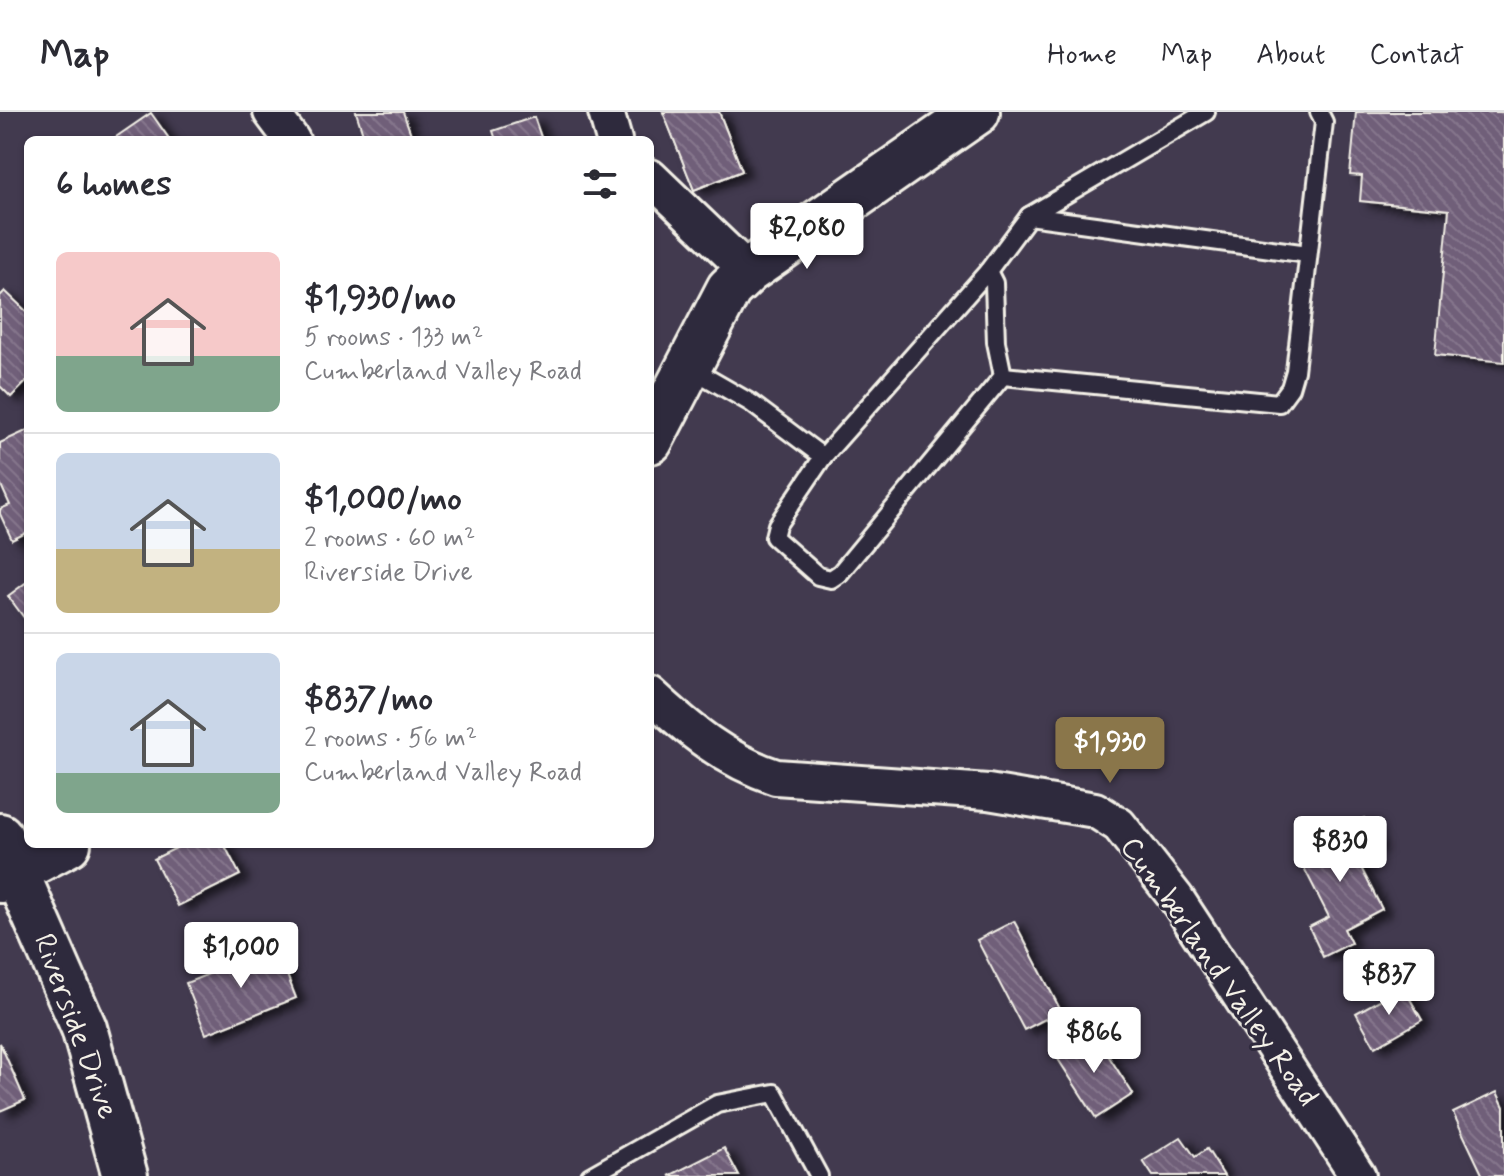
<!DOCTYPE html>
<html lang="en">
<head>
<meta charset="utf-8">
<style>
	:root { --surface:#fff; --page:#f2f2f3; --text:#2b2b33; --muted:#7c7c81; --line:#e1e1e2; --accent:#8a764a }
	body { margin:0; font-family:Mynerve,sans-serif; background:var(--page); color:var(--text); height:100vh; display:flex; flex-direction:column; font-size:30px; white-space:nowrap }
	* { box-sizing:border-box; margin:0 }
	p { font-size:26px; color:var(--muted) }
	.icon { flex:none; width:44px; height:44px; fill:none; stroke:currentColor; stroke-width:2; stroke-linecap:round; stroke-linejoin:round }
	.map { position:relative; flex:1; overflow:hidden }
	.panel { position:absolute; left:24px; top:24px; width:630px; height:712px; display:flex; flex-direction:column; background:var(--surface); border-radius:12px; box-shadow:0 2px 6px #0004 }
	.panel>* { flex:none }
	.price { position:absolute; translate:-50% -68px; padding:0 18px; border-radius:8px; background:#fff; color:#222; font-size:26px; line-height:52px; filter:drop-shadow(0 2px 4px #0008) }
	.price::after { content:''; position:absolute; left:50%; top:48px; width:24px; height:18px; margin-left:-12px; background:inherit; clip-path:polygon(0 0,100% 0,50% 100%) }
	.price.selected { background:var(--accent); color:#fff }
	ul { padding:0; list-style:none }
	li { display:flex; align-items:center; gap:24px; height:200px; padding:0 32px }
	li+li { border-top:2px solid var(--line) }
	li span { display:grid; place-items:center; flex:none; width:224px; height:160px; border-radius:12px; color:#555 }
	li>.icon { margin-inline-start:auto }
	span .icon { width:96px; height:96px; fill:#fffc; stroke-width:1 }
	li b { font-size:34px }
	h2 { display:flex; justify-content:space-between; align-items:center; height:96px; padding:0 32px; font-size:34px }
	header { display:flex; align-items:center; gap:48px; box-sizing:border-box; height:112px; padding:0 40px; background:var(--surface); border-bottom:2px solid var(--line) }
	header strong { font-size:38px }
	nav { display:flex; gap:44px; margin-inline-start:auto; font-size:28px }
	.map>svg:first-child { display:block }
	.building { fill:url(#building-back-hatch); stroke:#f4f1e8; stroke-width:2; filter:url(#shadow) }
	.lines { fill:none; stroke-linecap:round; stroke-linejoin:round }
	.lane-casing { stroke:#f4f1e8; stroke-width:22 }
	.street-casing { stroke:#f4f1e8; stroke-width:40 }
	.secondary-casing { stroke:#f4f1e8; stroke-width:50 }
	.lane { stroke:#2f2a3d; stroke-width:16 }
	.street { stroke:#2f2a3d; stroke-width:34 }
	.secondary { stroke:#2f2a3d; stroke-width:44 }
	.labels { text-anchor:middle; stroke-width:6; stroke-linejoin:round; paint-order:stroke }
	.street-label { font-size:30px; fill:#f4f1e8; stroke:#2f2a3d }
</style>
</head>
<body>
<header>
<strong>Map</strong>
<nav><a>Home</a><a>Map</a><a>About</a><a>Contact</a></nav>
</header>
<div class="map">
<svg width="1504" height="1064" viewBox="0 0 1504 1064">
	<defs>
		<pattern id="building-back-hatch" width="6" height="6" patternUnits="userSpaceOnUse" patternTransform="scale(2)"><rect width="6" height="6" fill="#705f79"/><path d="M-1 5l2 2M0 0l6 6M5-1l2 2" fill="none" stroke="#85768c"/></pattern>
		<filter id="shadow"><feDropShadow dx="9" dy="5" stdDeviation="4" flood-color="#0009"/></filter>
	</defs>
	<rect width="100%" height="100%" fill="#423a4f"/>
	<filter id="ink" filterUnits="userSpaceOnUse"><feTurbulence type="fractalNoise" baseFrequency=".0125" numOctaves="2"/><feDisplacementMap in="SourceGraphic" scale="16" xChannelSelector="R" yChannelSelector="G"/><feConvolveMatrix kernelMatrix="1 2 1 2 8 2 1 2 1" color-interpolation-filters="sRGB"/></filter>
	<g filter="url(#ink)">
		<g class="building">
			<path d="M 356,0 L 403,0 L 413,28 L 365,28 Z"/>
			<path d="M 663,0 L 719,0 L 742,59 L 694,78 Z"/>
			<path d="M 663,0 L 719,0 L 742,59 L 694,78 Z"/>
			<path d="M 1356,0 L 1504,0 L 1504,250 L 1435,243 L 1449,98 L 1360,89 L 1362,64 L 1350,63 Z"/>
			<path d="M 151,1 L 170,28 L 113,28 L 113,27 Z"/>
			<path d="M 534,5 L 542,28 L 496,28 L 493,19 Z"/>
			<path d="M 5,179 L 28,201 L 28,268 L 11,285 L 0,274 L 0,184 Z"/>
			<path d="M 28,318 L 28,420 L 12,428 L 0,402 L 0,397 L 10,393 L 0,371 L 0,331 Z"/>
			<path d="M 28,469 L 28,511 L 8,484 Z"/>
			<path d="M 1364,706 L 1377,732 L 1355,744 L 1382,797 L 1344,817 L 1351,831 L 1323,845 L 1309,815 L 1329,805 L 1296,740 Z"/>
			<path d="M 184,732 L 224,732 L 240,763 L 178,794 L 154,747 Z"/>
			<path d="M 1014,809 L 1061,899 L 1024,918 L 977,828 Z"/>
			<path d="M 276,835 L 296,886 L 206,922 L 186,871 Z"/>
			<path d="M 1403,875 L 1422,908 L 1375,935 L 1356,901 Z"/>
			<path d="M 1093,920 L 1133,982 L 1096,1006 L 1056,944 Z"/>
			<path d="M 0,931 L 25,988 L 0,999 Z"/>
			<path d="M 1497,980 L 1504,995 L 1504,1064 L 1483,1064 L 1453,1001 Z"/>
			<path d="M 1181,1025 L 1195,1045 L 1207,1037 L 1224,1064 L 1153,1064 L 1143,1049 Z"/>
			<path d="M 724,1036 L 739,1064 L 669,1064 Z"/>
		</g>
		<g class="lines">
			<defs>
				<g id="lane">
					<path d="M 1029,104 L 1308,142"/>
					<path d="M 988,159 L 994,171 L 996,230 L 1003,264"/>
					<path d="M 690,256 L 751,291 L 823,345 L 777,413 L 774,425 L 818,464 L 831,467 L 840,461 L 1003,264 L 1279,291 L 1290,276 L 1295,259 L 1324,10 L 1319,0"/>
					<path d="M 823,345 L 988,159 L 1029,104 L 1206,0"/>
					<path d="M 590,1064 L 717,992 L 774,981 L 819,1064"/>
				</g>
				<g id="street">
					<path d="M 271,0 L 292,28"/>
					<path d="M 606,0 L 614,28"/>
					<path d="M 650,65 L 748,159"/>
					<path d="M 650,582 C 689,618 725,648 776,665 L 988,680 L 1095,698 L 1119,713 L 1176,786 L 1358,1064"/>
				</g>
				<g id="secondary">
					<path d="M 650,329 L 729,177 L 748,159 L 977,0"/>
					<path d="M 0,724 L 84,916 L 125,1064"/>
					<path d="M 0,768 L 68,732"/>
				</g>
			</defs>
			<use href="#lane" class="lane-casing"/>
			<use href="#street" class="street-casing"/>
			<use href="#secondary" class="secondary-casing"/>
			<use href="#lane" class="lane"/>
			<use href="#street" class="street"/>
			<use href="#secondary" class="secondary"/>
		</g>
	</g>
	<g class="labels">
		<g class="street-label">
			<text transform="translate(1220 859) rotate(55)" y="10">Cumberland Valley Road</text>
			<text transform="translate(77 914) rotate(70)" y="10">Riverside Drive</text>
		</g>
	</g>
</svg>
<b class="price" style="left:807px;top:159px">$2,080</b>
<b class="price selected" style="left:1110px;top:673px">$1,930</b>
<b class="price" style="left:1340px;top:772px">$830</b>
<b class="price" style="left:241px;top:878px">$1,000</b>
<b class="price" style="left:1389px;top:905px">$837</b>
<b class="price" style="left:1094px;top:963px">$866</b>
<section class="panel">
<h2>6 homes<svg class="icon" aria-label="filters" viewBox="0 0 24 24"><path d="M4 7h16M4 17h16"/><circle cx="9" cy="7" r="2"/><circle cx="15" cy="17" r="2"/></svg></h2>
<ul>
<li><span style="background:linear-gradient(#f6c9c9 65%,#7fa58c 0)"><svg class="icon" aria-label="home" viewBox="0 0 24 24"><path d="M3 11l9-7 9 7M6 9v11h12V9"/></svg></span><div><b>$1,930/mo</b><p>5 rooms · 133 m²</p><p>Cumberland Valley Road</p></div></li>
<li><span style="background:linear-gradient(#c9d6e8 60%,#c2b280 0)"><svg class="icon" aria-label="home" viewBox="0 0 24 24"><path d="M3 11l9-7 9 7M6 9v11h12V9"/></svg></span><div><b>$1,000/mo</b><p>2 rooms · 60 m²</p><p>Riverside Drive</p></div></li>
<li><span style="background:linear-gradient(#c9d6e8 75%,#7fa58c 0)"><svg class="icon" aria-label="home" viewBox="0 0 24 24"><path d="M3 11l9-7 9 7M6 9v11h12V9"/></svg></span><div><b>$837/mo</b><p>2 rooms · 56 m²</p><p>Cumberland Valley Road</p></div></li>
</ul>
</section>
</div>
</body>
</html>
